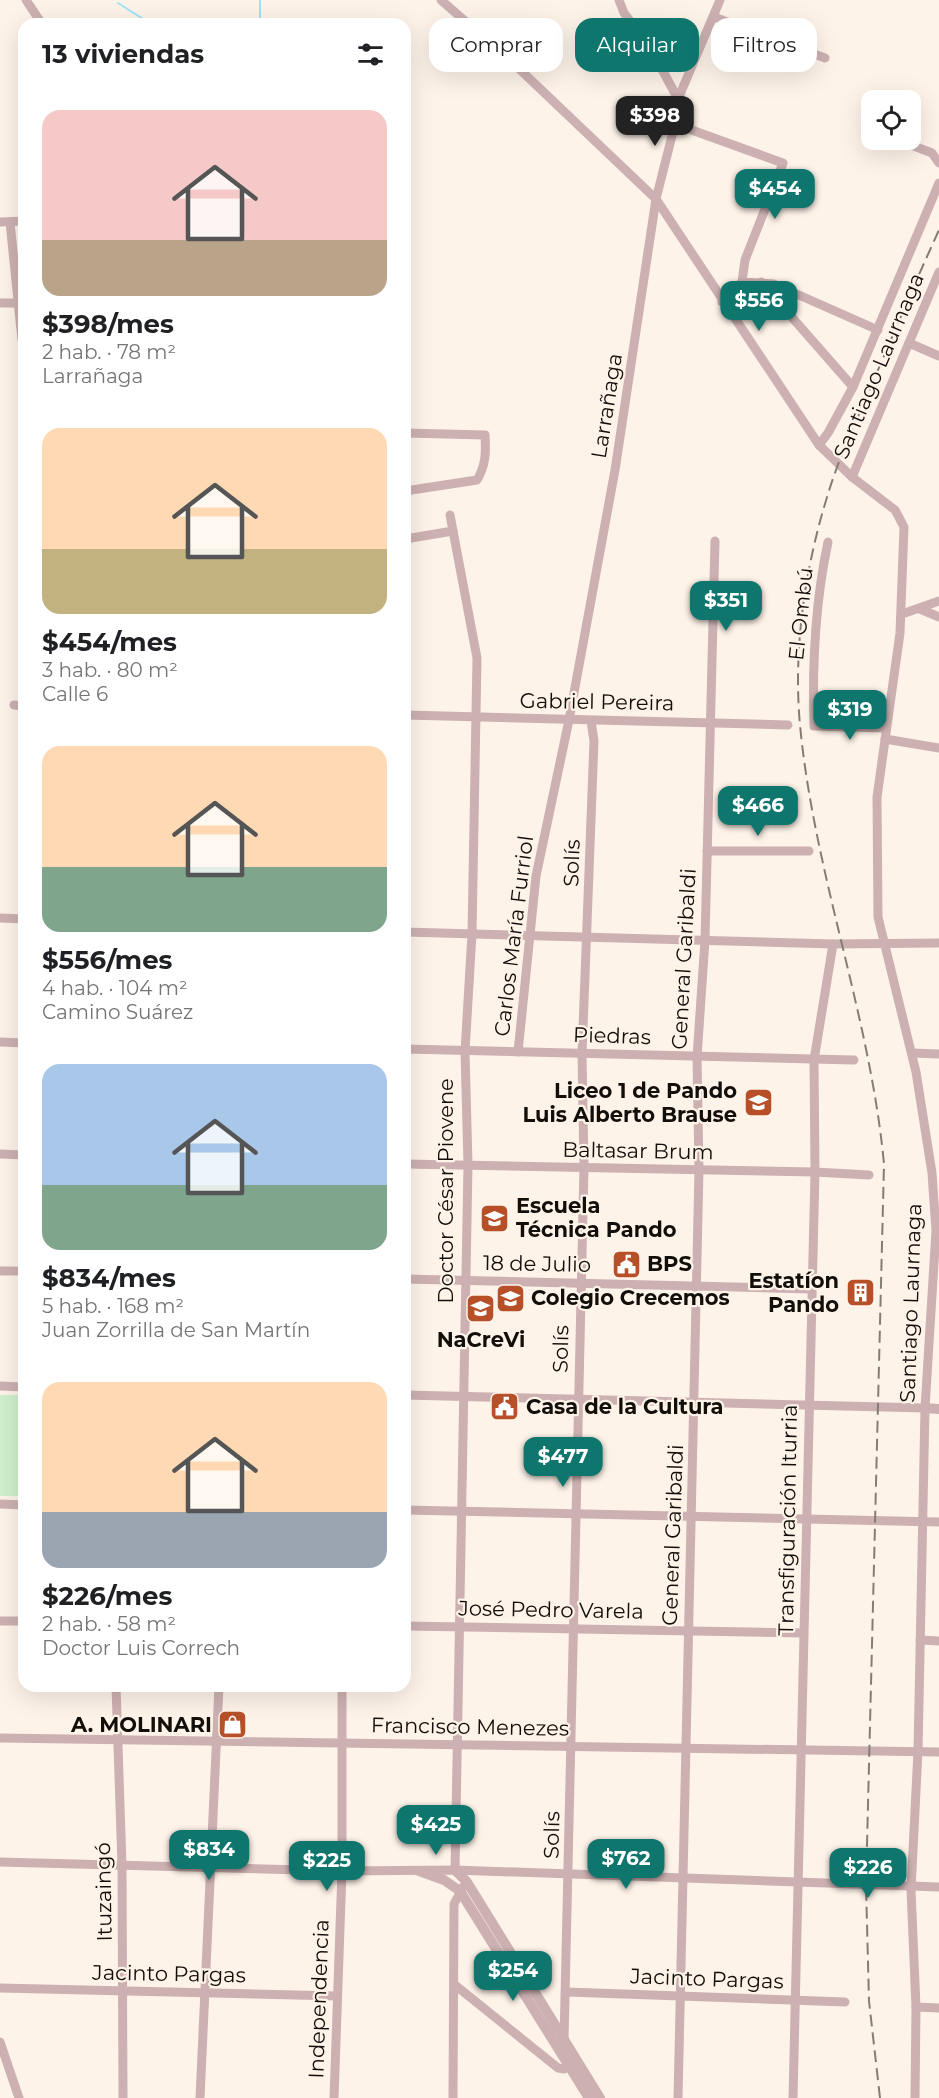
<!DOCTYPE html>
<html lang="es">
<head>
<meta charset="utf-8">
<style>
	:root { --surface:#fff; --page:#f2f2f2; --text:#202124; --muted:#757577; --accent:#0f766e }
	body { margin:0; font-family:Montserrat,sans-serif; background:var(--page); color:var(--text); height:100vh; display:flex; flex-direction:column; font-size:22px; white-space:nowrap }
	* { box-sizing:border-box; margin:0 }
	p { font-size:20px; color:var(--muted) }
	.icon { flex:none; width:33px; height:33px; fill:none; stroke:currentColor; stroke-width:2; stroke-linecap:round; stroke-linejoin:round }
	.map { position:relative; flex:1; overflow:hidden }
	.drawer { position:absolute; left:18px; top:18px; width:393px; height:1674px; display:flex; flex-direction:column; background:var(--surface); border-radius:18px; box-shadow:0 6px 24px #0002 }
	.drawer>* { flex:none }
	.guide { position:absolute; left:429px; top:18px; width:420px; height:54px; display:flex; gap:12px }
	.controls { position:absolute; left:861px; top:90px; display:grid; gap:12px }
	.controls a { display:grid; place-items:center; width:60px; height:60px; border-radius:12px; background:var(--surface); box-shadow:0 6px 24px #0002; font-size:30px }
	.price { position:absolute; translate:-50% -51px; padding:0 14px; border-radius:12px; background:var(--accent); color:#fff; font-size:20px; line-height:39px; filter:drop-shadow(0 2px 3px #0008) }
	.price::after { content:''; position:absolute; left:50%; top:36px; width:18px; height:14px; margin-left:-9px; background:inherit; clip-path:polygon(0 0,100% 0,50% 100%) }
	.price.selected { background:#222; color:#fff }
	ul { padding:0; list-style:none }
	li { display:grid; align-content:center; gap:12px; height:318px; padding:0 24px }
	li span { display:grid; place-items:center; height:186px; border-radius:18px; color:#555 }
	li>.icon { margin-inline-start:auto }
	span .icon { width:108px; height:108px; fill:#fffc; stroke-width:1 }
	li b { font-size:26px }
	h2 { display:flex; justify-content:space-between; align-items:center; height:72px; padding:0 24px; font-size:26px }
	.tag { padding:0 21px; border-radius:18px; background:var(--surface); box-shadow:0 6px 24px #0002; font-size:21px; line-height:54px }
	.tag.selected { background:var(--accent); color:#fff }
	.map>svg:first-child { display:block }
	.green { fill:#d0f0cc }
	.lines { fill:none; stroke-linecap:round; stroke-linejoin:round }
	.stream { stroke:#9fe2f7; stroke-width:2 }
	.minor { stroke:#cdb1b2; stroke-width:9 }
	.tertiary { stroke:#cdb1b2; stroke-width:10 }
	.rail { stroke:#847d76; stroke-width:2; stroke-dasharray:12 6; stroke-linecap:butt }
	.labels { text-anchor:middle; stroke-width:4.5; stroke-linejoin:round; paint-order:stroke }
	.street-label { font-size:21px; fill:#120e0a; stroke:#fef3e9 }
	.poi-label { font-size:21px; font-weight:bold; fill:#120e0a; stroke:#fef3e9; text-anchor:start }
</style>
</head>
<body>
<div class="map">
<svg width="939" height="2098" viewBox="0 0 939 2098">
	<rect width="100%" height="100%" fill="#fef3e9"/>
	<rect class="green" x="0" y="1395" width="24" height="101"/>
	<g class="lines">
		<g class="stream">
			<path d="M 118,3 L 151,24"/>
			<path d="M 256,24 L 260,18 L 260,0"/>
		</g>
		<g class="minor">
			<path d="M 26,0 L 42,24"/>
			<path d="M 441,0 L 513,63 L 656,199 L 819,445 L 852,477 L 895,510 L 904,527 L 900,633 L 877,797 L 878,917 L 916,1072 L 932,1173 L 936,1231 L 925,1408 L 918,1751 L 911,1890 L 916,2007 L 915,2098"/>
			<path d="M 619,0 L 624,13 L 651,49 L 678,99"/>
			<path d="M 714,17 L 825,58"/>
			<path d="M 675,124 L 783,163 L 745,260 L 742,282 L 774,284 L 878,330"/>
			<path d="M 898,140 L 932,153 L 939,163"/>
			<path d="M 0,222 L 24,221"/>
			<path d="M 10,222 L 22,340"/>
			<path d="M 761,282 L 853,387"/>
			<path d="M 722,302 L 742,282"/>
			<path d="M 0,303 L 18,303"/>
			<path d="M 909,343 L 939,356"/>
			<path d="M 405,433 L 485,435 C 486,452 486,465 477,480 L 405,491"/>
			<path d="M 819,445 L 828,433 L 853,387 L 939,183"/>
			<path d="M 852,477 L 939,272"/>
			<path d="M 450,515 L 477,658 L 472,934 L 465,1051 L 468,1165 L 455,1870"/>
			<path d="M 405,539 L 453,531"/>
			<path d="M 828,542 C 815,603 812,664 814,726 L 886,728"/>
			<path d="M 920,609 L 939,617"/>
			<path d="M 902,614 L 939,601"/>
			<path d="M 14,705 L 24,706"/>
			<path d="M 405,715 L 788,725"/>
			<path d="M 885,739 L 939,748"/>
			<path d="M 707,851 L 809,851"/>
			<path d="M 0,918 L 24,919"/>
			<path d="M 405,932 L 833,944 L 939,943"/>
			<path d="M 0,1042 L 24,1043"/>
			<path d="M 405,1049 L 854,1060"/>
			<path d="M 518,1052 L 536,876 L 569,720 L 615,470 L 656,199 L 675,124 L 678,99 L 720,0"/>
			<path d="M 912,1053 L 939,1054"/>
			<path d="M 0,1154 L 24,1155"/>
			<path d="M 405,1164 L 815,1172 L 869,1175"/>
			<path d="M 0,1271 L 24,1271"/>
			<path d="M 405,1279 L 812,1289"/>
			<path d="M 0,1386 L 24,1387"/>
			<path d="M 405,1395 L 925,1408"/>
			<path d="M 0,1504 L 24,1505"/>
			<path d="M 405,1510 L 939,1522"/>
			<path d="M 0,1621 L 24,1621"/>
			<path d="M 405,1626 L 803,1633"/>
			<path d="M 920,1640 L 939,1641"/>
			<path d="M 116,1686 L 122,1865 L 123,2098"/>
			<path d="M 0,1738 L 939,1752"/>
			<path d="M 0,1862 L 342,1871 L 455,1870 L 939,1887"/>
			<path d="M 455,1985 L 558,2068 L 564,2069 L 575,2063"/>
			<path d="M 0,1988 L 337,1996"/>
			<path d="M 567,1992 L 845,2002"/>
			<path d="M 916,2007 L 939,2008"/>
			<path d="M 564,2041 L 584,1168 L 582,1054 L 594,741 L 591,721"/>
			<path d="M 0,2042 L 19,2098"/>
			<path d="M 200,2098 L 219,1686"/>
			<path d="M 334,2098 L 342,1871 L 342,1686"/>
			<path d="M 453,2098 L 454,1904 L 463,1887"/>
			<path d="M 678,2098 L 699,1170 L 697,1057 L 705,940 L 715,541"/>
			<path d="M 793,2098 L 815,1172 L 814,1060 L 833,944"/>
		</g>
		<g class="tertiary">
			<path d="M 925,1408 L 939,1409"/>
			<path d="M 455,1870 L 467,1882 L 600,2098"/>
			<path d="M 419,1871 L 444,1880 L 460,1891 L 589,2098"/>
		</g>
		<path class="rail" d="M 880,2098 L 869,2001 L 866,1885 L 884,1164 C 870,1015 814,874 800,725 C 793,649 805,567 828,494 C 840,454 859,416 875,377 C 896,328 917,278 939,230"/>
	</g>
	<defs>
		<symbol id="school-square" viewBox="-11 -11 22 22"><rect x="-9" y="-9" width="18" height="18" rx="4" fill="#b75029" stroke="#fef3e9"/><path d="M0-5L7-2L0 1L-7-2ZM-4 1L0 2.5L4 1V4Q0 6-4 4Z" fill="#fff"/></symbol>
		<symbol id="civic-square" viewBox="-11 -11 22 22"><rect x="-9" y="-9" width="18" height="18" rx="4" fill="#b75029" stroke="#fef3e9"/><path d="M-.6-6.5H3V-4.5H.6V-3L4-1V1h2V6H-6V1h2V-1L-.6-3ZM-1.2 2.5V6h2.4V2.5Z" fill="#fff"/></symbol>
		<symbol id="building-square" viewBox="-11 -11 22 22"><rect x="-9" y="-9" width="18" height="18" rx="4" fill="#b75029" stroke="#fef3e9"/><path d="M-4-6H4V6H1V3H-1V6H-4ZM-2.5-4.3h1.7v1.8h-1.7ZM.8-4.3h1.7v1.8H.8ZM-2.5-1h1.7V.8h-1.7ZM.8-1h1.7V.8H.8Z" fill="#fff"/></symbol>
		<symbol id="shop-square" viewBox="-11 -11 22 22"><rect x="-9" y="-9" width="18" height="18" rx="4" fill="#b75029" stroke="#fef3e9"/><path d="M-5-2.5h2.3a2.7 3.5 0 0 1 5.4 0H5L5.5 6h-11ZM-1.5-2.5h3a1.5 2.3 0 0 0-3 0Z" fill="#fff"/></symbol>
	</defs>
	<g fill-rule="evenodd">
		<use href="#school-square" x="742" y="1086" width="33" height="33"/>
		<use href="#school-square" x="478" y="1202" width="33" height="33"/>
		<use href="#civic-square" x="610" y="1248" width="33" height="33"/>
		<use href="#building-square" x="844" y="1276" width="33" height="33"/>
		<use href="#school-square" x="494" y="1282" width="33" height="33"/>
		<use href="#school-square" x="464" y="1292" width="33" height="33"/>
		<use href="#civic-square" x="488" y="1390" width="33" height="33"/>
		<use href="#shop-square" x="216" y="1708" width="33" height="33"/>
	</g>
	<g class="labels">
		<g class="street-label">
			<text transform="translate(879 366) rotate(-67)" y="7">Santiago Laurnaga</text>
			<text transform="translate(607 406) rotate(-81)" y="7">Larrañaga</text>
			<text transform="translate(801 614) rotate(-84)" y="7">El Ombú</text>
			<text transform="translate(597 702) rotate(1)" y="7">Gabriel Pereira</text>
			<text transform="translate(572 863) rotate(-88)" y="7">Solís</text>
			<text transform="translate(514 936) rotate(-83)" y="7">Carlos María Furriol</text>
			<text transform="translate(684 959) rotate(-87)" y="7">General Garibaldi</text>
			<text transform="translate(612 1036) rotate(2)" y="7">Piedras</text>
			<text transform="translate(638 1151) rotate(1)" y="7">Baltasar Brum</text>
			<text transform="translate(446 1191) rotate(-90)" y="7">Doctor César Piovene</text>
			<text transform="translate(537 1264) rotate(1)" y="7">18 de Julio</text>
			<text transform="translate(911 1303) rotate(-88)" y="7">Santiago Laurnaga</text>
			<text transform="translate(561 1349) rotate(-89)" y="7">Solís</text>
			<text transform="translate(788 1520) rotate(-89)" y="7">Transfiguración Iturria</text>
			<text transform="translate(673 1535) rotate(-88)" y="7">General Garibaldi</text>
			<text transform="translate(551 1610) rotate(1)" y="7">José Pedro Varela</text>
			<text transform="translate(470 1727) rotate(1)" y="7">Francisco Menezes</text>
			<text transform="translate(552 1835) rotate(-89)" y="7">Solís</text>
			<text transform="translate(104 1892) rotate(-91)" y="7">Ituzaingó</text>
			<text transform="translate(169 1974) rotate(1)" y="7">Jacinto Pargas</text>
			<text transform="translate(707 1979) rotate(2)" y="7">Jacinto Pargas</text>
			<text transform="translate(319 1999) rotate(-88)" y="7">Independencia</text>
		</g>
		<g class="poi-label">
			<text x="737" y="1098" text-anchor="end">Liceo 1 de Pando<tspan x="737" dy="24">Luis Alberto Brause</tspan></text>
			<text x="516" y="1213">Escuela<tspan x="516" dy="24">Técnica Pando</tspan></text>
			<text x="647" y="1271">BPS</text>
			<text x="839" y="1288" text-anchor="end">Estatíon<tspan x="839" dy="24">Pando</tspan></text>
			<text x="531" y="1305">Colegio Crecemos</text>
			<text x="481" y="1347" text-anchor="middle">NaCreVi</text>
			<text x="526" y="1414">Casa de la Cultura</text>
			<text x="212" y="1732" text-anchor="end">A. MOLINARI</text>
		</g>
	</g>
</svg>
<div class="controls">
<a><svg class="icon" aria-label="locate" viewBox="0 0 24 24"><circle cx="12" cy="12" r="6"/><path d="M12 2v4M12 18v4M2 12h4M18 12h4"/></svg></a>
</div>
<b class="price selected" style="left:655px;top:147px">$398</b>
<b class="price" style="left:775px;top:220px">$454</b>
<b class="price" style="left:759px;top:332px">$556</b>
<b class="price" style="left:726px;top:632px">$351</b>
<b class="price" style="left:850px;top:741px">$319</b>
<b class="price" style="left:758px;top:837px">$466</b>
<b class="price" style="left:563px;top:1488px">$477</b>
<b class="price" style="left:436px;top:1856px">$425</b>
<b class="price" style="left:209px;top:1881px">$834</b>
<b class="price" style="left:626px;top:1890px">$762</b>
<b class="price" style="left:327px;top:1892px">$225</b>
<b class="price" style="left:868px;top:1899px">$226</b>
<b class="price" style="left:513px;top:2002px">$254</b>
<div class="guide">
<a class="tag">Comprar</a>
<a class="tag selected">Alquilar</a>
<a class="tag">Filtros</a>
</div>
<section class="drawer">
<h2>13 viviendas<svg class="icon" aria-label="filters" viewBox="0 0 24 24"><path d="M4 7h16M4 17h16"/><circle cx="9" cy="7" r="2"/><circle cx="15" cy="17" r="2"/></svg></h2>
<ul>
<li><span style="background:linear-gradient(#f6c9c9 70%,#b9a48a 0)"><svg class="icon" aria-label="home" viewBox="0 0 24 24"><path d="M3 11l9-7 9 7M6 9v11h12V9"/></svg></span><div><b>$398/mes</b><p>2 hab. · 78 m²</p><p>Larrañaga</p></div></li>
<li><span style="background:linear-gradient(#ffd9b3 65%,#c2b280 0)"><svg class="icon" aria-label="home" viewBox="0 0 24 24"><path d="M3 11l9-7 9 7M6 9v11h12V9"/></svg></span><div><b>$454/mes</b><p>3 hab. · 80 m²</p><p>Calle 6</p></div></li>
<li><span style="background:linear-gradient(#ffd9b3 65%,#7fa58c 0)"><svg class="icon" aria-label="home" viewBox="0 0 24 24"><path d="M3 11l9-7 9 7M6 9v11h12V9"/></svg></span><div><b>$556/mes</b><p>4 hab. · 104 m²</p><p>Camino Suárez</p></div></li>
<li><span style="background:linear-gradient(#a9c7e8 65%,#7fa58c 0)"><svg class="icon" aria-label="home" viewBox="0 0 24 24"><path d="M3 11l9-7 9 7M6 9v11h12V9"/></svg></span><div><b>$834/mes</b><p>5 hab. · 168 m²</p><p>Juan Zorrilla de San Martín</p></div></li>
<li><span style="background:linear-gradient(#ffd9b3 70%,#9aa5b1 0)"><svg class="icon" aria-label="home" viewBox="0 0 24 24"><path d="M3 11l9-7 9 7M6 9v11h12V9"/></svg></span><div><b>$226/mes</b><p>2 hab. · 58 m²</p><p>Doctor Luis Correch</p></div></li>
</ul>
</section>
</div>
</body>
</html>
